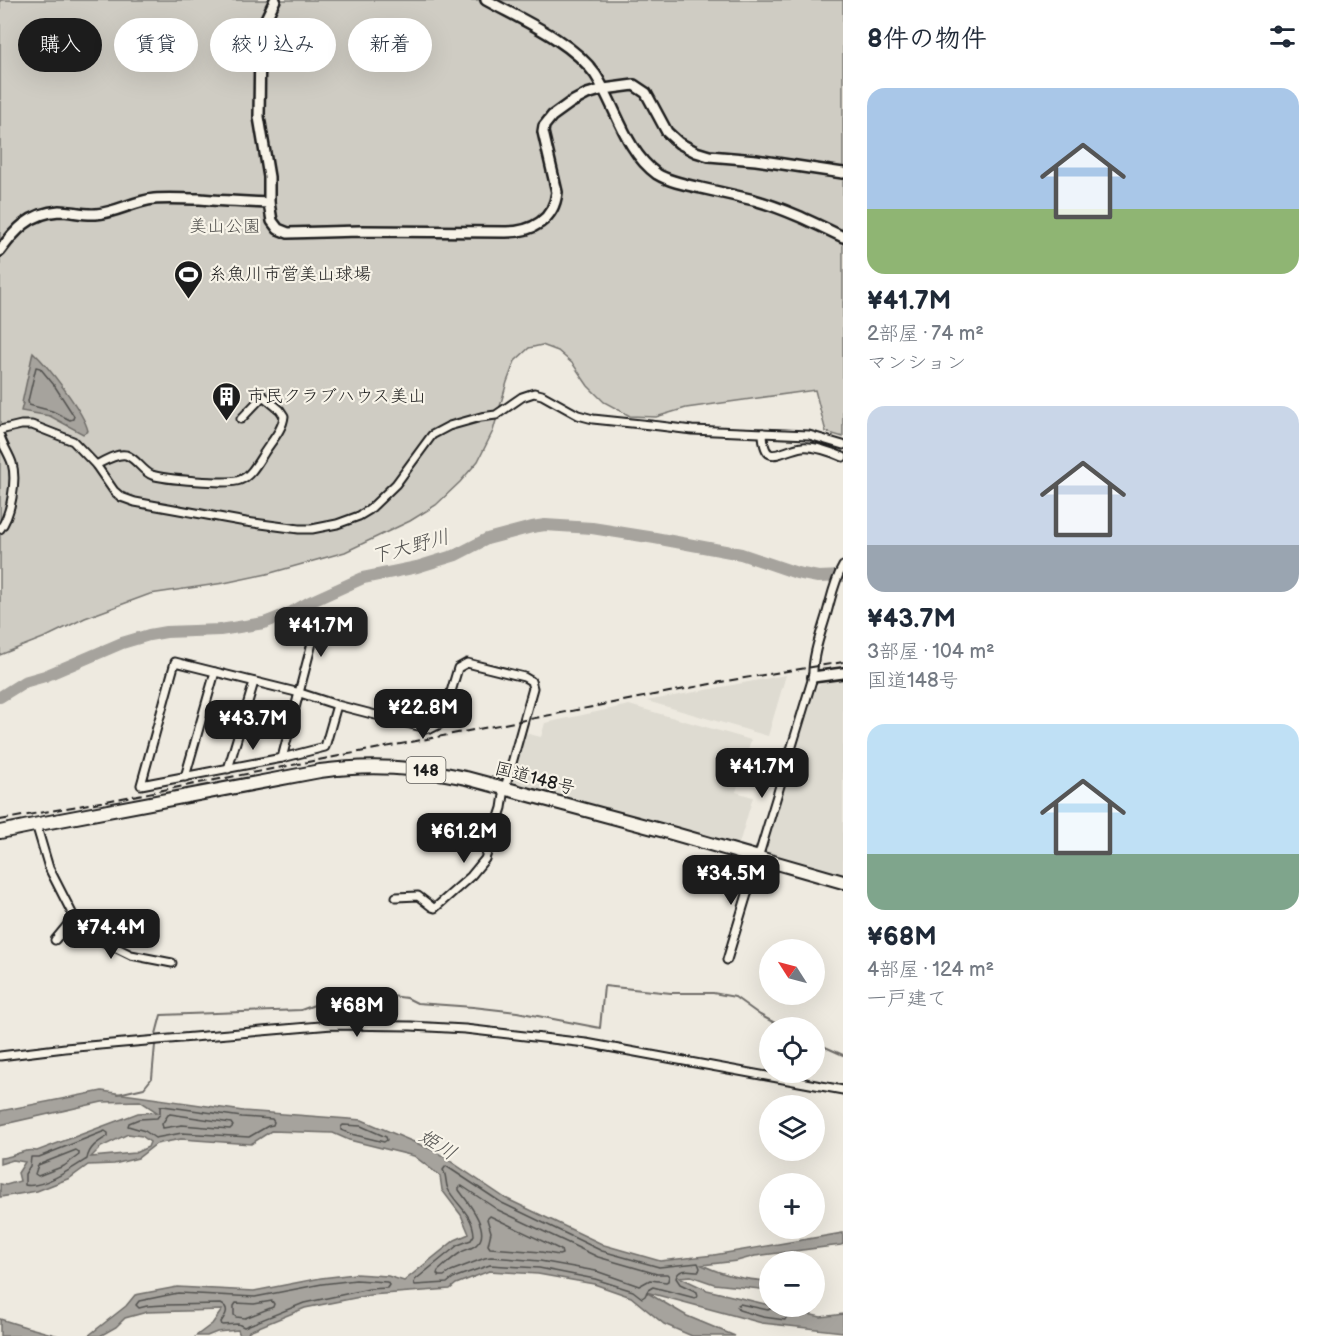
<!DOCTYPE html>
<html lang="ja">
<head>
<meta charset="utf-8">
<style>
	:root { --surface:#fff; --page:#f2f2f3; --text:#1f2937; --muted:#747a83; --accent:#1c1c1c }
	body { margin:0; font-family:"Balsamiq Sans","Klee One",sans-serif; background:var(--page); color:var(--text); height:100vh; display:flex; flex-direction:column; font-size:22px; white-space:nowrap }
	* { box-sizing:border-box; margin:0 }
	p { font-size:20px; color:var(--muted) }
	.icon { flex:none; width:33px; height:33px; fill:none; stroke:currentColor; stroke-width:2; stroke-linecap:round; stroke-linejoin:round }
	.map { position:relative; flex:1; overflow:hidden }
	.drawer { display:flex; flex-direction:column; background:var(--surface); width:480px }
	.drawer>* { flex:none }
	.top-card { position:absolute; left:18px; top:18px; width:570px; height:54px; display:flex; gap:12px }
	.needle { width:39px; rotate:306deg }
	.tools { position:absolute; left:759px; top:939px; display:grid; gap:12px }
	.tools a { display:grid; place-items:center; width:66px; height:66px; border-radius:50%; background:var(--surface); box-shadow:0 6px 24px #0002; font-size:30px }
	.price { position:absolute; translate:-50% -51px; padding:0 14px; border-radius:12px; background:var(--accent); color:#fff; font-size:20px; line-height:39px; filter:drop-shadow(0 2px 3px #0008) }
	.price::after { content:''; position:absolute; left:50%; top:36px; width:18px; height:14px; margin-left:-9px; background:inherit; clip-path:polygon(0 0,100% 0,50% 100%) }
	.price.selected { background:#222; color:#fff }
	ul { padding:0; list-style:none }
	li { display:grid; align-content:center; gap:12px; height:318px; padding:0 24px }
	li span { display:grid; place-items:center; height:186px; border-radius:18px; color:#555 }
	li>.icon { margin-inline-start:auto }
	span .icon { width:108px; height:108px; fill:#fffc; stroke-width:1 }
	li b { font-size:26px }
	h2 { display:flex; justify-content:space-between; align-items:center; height:72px; padding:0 24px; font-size:26px }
	.pill { padding:0 21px; border-radius:27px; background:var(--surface); box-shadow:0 6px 24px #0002; font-size:21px; line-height:54px }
	.pill.selected { background:var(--accent); color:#fff }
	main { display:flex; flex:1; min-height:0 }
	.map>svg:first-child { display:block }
	.built { fill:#dedbd1 }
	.green { fill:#cfccc3; stroke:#767470; stroke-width:1.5 }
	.water { fill:#a6a39d; stroke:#6f6d69; stroke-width:1.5; fill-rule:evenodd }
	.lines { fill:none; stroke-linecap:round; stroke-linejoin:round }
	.shore { stroke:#535250; stroke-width:1.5 }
	.stream { stroke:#6f6d69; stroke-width:2 }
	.river { stroke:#a6a39d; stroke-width:12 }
	.street-casing { stroke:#1c1c1c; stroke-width:11 }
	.secondary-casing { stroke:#1c1c1c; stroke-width:14 }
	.highway-casing { stroke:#1c1c1c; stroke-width:16 }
	.street { stroke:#f7f3e8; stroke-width:7 }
	.secondary { stroke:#f7f3e8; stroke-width:9 }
	.highway { stroke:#f7f3e8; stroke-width:12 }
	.rail { stroke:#1c1c1c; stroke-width:2; stroke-dasharray:9 4.5; stroke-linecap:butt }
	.labels { text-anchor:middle; stroke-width:4.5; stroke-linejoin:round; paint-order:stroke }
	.shield { fill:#f7f3e8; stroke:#5e5c59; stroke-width:1.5 }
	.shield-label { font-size:16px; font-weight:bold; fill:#1c1c1c }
	.park-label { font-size:18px; fill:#52514e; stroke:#f7f3e8 }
	.poi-label { font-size:18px; fill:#1c1c1c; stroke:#f7f3e8; text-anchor:start }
	.street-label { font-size:18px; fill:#1c1c1c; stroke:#f7f3e8 }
	.water-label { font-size:20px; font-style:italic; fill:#535250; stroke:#f7f3e8 }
</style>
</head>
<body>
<main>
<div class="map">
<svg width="843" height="1336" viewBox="0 0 843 1336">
	<rect width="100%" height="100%" fill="#eeeae0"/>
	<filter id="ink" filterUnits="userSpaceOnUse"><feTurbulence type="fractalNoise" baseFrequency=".0167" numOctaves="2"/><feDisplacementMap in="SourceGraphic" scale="12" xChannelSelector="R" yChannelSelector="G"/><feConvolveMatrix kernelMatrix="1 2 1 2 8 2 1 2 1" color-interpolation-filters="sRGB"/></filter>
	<g filter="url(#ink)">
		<g class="built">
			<path d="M 786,675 L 768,736 L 647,701 Z"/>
			<path d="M 843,678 L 843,877 L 762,857 L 814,689 L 824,681 Z"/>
			<path d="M 629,705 L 751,740 L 736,792 L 753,797 L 738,847 L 509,784 L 525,733 L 541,737 L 545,723 Z"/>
		</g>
		<path class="green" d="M 0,0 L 843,0 L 843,437 L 826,432 L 815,390 L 686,408 L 656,417 L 630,416 L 604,402 L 588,386 L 573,364 L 558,351 L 542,345 L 529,348 L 515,361 L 507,382 L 493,431 L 478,461 L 460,482 L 436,505 L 410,521 L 345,552 L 267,574 L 224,583 L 150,594 L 85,618 L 48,636 L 0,655 Z"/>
		<g class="water">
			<path d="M 33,352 C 48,366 84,412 88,431 L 83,434 L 50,416 L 21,411 L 23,403 L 22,403 Z"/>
			<path d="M 102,1091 L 243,1111 L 362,1120 L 435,1151 L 505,1198 L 604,1245 L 660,1261 L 714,1255 L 843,1233 L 843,1244 L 841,1245 L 755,1256 L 737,1261 L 702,1265 C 723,1275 746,1280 769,1281 L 769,1290 L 714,1284 L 691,1276 L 679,1277 L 707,1290 L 769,1305 L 770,1306 L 777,1307 L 821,1317 L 843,1314 L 843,1332 L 762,1323 L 646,1292 L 687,1316 L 735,1336 L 692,1336 L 664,1324 L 631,1297 L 594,1284 L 538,1274 L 489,1271 L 456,1284 L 450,1289 L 370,1295 L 305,1308 L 249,1331 L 247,1336 L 240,1336 L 238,1330 L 217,1332 L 207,1336 L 196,1336 L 212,1324 L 222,1310 L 147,1312 L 125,1318 L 116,1327 L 100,1336 L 88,1336 L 126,1306 L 135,1295 L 177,1287 L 254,1291 L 321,1278 L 355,1274 L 388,1276 L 404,1281 L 455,1240 L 469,1234 L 461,1215 L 442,1190 L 440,1176 L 414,1156 L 349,1140 L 333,1133 L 271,1131 L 251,1144 L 181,1139 L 156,1144 L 138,1158 L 114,1164 L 88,1165 L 70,1178 L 37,1191 L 0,1197 L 0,1184 L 6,1185 L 20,1181 L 18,1173 L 25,1162 L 13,1160 L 0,1164 L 0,1158 C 13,1158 23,1148 37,1151 L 138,1113 L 157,1112 L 140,1101 L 102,1102 L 0,1125 L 0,1111 ZM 128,1134 L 142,1136 L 150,1142 L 148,1147 L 135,1153 L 91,1157 L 101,1147 Z"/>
			<path d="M 0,1319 L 26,1327 L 59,1336 L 0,1336 Z"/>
		</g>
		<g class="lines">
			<g class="shore">
				<path d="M 36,367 L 40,368 L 54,385 L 74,416 L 73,419 L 70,420 L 52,411 L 29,405 L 28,401 Z"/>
				<path d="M 163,1106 L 242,1117 L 272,1119 L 274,1122 L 273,1125 L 268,1126 L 249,1137 L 182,1133 L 155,1138 L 145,1131 L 128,1126 L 129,1123 L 139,1119 L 157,1118 L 160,1114 L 160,1107 Z"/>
				<path d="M 170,1114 L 231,1123 L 233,1126 L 230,1129 L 182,1125 L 163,1128 L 162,1124 L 168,1115 Z"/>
				<path d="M 343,1125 L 361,1126 L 386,1137 L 387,1140 L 384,1142 L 351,1134 L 341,1130 L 341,1127 Z"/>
				<path d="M 105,1131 L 108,1133 L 108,1136 C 98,1142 89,1147 87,1159 C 73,1168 42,1189 25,1185 L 25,1174 L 30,1166 L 31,1157 L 39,1157 Z"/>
				<path d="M 76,1150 L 79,1152 L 79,1155 L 64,1166 L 38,1176 L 35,1174 L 38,1165 Z"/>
				<path d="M 446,1166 L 502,1203 L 602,1251 L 659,1267 L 698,1263 L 700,1268 L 699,1271 C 690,1271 679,1267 676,1278 L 680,1284 L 697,1292 L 698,1296 L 695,1298 L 653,1287 L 648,1290 L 645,1296 L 642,1298 L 633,1291 L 595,1279 L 539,1268 L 490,1265 L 453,1278 L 447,1283 L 415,1285 L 414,1283 L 415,1280 L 458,1245 L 471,1240 L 474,1235 C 473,1214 456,1205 448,1189 C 445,1183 447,1176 443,1170 Z"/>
				<path d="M 462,1186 L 498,1210 L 598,1257 L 657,1274 L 667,1274 L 669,1276 L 668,1281 L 666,1282 L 650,1280 L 639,1286 L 596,1271 L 540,1261 L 491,1257 L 485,1258 L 451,1271 L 444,1276 L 439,1276 L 437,1274 L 438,1271 C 445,1265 452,1258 460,1253 C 465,1249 473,1249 477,1244 C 492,1231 467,1201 459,1190 L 459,1187 Z"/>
				<path d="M 490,1216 L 561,1250 L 562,1254 L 559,1255 L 541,1252 L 490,1248 L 488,1245 L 491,1232 L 487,1219 Z"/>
				<path d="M 356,1280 L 387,1282 L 389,1285 L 387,1288 L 369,1289 L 304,1303 L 244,1327 L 238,1324 L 222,1325 L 221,1322 C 226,1315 230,1308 221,1304 L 165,1305 L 147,1306 L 139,1308 L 136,1305 L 139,1301 L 178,1293 L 255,1297 L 322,1284 Z"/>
				<path d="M 272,1301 L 274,1304 L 273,1307 L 245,1318 L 236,1317 L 234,1315 L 234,1306 L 236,1303 L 254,1304 Z"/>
				<path d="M 775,1306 L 768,1310 L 740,1304 L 738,1305 L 737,1307 L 739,1310 L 763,1317 L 785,1320 L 787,1316 L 784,1311 L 783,1306"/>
			</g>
			<g class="stream">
				<path d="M 156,1034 L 161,1015 L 301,1010 L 317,1004 L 391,996 L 407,998 L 417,1003 L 473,1007 L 517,1012 L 600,1028 L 604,986 L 671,993 L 713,993 L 735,997 L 760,1015 L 784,1028"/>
				<path d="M 814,1042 L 843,1055"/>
				<path d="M 118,1094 L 144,1088 L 152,1078 L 155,1045"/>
			</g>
			<path class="river" d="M 0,697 L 24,682 L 45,676 L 122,643 L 149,635 L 166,632 L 220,630 L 264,623 L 292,612 L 310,602 L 363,578 L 417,567 L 456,555 L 487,539 L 532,527 L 545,525 L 592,528 L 655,538 L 741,554 L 797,573 L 818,577 L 843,576"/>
			<defs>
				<g id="street">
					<path d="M 247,50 L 247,43"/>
					<path d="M 0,430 L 21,425 L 32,425 L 73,441 L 96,465 L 114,491 L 121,497 L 135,502 L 246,522 L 299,529 L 312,529 L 337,524 L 359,516 L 369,510 L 396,484 L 432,435 L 449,426 L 481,417 L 496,415 L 522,397 L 534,393 L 542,395 L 578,415 L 593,419 L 660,426 L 692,430 L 809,435 L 843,445"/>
					<path d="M 763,433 C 764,469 781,450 802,447 C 812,445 834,453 843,457"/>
					<path d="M 0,436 C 3,446 9,454 12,463 C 17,480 11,516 0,529"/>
					<path d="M 96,465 C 104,461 117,453 126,455 C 137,459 142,471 152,475 C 163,479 229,485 240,480 C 251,476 258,462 264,453 C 271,442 283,429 284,416 L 280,410 L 263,396 L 241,419"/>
					<path d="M 337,705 L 325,747 L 282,758 L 141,785 L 175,662 L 300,693 L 337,705 L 430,729 L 440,724 L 445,712 L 458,668 L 467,663 L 524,677 L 531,681 L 533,688 L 505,788 L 502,808 L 485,859 L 471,876 L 435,908 L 432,907 L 418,896 L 396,897"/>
					<path d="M 282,758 L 319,616"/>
					<path d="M 228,769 L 254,682"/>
					<path d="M 185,777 L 215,672"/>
					<path d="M 36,824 L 49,868 L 74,917 L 88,934 L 131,955 L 172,963"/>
					<path d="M 55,940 L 74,917"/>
					<path d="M 727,960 L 813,677 C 812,657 820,636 826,616 C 831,599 834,581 843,566"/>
					<path d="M 0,1056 L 65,1048 L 332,1025 L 411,1026 L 465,1029 L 586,1043 L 843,1090"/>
				</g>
				<g id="secondary">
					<path d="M 275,0 L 262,27 L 260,41 L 259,117 L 269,177 L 269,203 L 272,221 L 278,229 L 288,233 L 360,231 L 506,232 C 532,232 554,220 557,192 L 543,132 L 544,126 L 552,116 L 570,103 L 587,94 L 604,89 L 634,85 L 646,93 L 667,132 L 679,143 L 696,152 L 709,156 L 756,160 L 843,173"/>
					<path d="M 486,0 C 520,19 572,41 595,74 C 616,106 625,151 657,174 C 670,182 687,185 701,188 C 719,192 737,196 754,200 C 786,209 814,223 843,237"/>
					<path d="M 0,251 C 15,230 30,213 59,211 C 71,211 83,215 96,214 C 115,213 134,201 154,199 C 169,198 185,199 200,199 C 223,201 246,202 269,203"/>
					<path d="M 813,677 L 843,673"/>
				</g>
				<path id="highway" d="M 0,832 L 39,824 L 320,771 C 372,764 414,767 466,778 L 668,832 L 843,882"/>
			</defs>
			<use href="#street" class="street-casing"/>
			<use href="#secondary" class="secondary-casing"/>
			<use href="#highway" class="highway-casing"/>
			<use href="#street" class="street"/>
			<use href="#secondary" class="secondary"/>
			<use href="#highway" class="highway"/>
			<path class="rail" d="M 0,820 L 117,799 L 726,681 L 843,662"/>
		</g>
	</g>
	<defs>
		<symbol id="stadium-pin" viewBox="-11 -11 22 30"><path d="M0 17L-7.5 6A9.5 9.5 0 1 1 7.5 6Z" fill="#1c1c1c" stroke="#f7f3e8"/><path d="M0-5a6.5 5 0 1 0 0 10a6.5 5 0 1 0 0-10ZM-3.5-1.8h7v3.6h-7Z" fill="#fff"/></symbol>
		<symbol id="building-pin" viewBox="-11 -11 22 30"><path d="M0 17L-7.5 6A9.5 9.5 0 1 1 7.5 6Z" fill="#1c1c1c" stroke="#f7f3e8"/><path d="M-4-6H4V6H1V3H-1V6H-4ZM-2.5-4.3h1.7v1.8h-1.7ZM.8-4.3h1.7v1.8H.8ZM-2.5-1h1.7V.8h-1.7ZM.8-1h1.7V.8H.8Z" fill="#fff"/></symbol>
	</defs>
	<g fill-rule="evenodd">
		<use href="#stadium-pin" x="172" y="258" width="33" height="45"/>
		<use href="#building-pin" x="210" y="380" width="33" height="45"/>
	</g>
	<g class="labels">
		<rect class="shield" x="406.5" y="757" width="39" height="26" rx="4.5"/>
		<g class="shield-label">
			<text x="426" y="776">148</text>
		</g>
		<g class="park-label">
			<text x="225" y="232">美山公園</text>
		</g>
		<g class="poi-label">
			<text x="209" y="280">糸魚川市営美山球場</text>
			<text x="247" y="402">市民クラブハウス美山</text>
		</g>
		<g class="street-label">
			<text transform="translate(535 778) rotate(15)" y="6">国道148号</text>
		</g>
		<g class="water-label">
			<text transform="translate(410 546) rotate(-15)" y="7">下大野川</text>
			<text transform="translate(438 1144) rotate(32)" y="7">姫川</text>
		</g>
	</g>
</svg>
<div class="tools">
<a><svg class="needle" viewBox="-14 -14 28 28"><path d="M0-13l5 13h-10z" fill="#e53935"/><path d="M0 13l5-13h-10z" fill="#747a83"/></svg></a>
<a><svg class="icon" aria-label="locate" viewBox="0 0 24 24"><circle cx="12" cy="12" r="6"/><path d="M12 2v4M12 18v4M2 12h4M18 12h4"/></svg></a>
<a><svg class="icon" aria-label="layers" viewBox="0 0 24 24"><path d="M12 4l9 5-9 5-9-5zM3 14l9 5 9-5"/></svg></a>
<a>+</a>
<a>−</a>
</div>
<b class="price selected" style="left:321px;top:658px">¥41.7M</b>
<b class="price" style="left:423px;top:740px">¥22.8M</b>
<b class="price" style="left:253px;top:751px">¥43.7M</b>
<b class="price" style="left:762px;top:799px">¥41.7M</b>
<b class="price" style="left:464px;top:864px">¥61.2M</b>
<b class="price" style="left:731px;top:906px">¥34.5M</b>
<b class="price" style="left:111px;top:960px">¥74.4M</b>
<b class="price" style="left:357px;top:1038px">¥68M</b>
<div class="top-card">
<a class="pill selected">購入</a>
<a class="pill">賃貸</a>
<a class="pill">絞り込み</a>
<a class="pill">新着</a>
</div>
</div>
<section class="drawer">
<h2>8件の物件<svg class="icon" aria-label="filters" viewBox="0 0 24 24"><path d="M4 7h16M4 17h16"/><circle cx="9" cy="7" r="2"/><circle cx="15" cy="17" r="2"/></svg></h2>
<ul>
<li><span style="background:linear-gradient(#a9c7e8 65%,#8fb573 0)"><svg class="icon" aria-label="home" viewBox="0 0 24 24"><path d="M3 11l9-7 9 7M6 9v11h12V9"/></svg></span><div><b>¥41.7M</b><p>2部屋 · 74 m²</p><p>マンション</p></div></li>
<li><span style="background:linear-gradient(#c9d6e8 75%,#9aa5b1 0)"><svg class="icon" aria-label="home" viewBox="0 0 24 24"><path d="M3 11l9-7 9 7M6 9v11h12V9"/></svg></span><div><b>¥43.7M</b><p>3部屋 · 104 m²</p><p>国道148号</p></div></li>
<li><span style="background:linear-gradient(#bfe0f5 70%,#7fa58c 0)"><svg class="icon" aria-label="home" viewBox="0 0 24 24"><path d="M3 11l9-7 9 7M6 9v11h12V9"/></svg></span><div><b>¥68M</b><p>4部屋 · 124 m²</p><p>一戸建て</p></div></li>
</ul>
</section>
</main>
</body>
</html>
